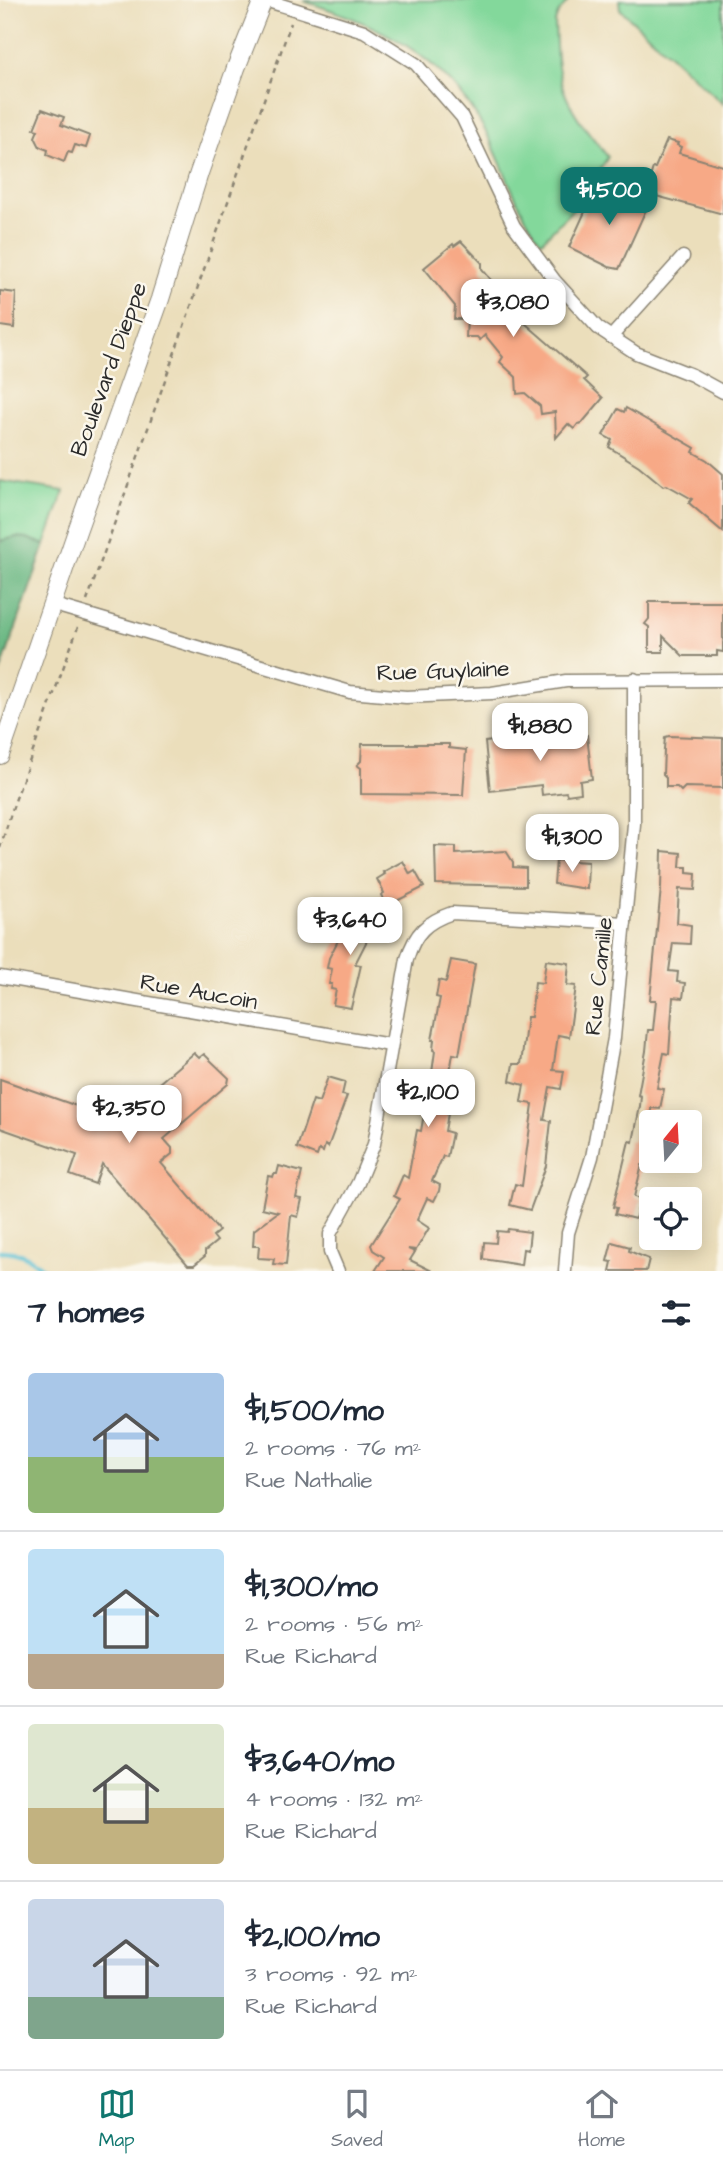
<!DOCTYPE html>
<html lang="en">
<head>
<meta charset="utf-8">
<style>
	:root { --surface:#fff; --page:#f2f2f3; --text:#1f2937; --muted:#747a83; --line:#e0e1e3; --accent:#0f766e }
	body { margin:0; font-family:"Architects Daughter",sans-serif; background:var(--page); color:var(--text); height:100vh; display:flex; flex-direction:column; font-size:26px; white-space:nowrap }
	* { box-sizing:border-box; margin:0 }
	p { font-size:23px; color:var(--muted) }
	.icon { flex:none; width:38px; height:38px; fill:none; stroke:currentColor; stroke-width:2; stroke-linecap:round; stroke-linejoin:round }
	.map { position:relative; height:1271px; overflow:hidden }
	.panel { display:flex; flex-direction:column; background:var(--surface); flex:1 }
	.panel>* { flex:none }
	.needle { width:46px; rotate:18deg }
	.fabs { position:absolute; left:639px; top:1110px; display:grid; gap:14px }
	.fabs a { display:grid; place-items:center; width:63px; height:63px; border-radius:7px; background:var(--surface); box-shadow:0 4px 18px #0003; font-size:35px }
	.price { position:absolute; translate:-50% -60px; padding:0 16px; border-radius:14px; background:#fff; color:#222; font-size:23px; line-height:46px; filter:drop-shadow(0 2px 4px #0008) }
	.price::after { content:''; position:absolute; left:50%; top:42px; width:21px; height:16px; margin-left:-10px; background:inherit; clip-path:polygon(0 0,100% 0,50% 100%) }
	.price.selected { background:var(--accent); color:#fff }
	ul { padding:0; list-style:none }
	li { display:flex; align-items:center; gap:21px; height:175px; padding:0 28px }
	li+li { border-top:2px solid var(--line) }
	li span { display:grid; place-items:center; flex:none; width:196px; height:140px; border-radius:7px; color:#555 }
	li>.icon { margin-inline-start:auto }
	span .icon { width:84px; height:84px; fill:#fffc; stroke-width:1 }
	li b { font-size:30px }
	h2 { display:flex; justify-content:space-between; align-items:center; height:84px; padding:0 28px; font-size:30px }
	.tab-bar { display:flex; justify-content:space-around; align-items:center; height:98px; border-top:2px solid var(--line); background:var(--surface); font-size:19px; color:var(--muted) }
	.tab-bar a { display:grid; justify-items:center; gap:4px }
	.tab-bar .selected { color:var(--accent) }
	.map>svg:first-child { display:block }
	.green { fill:#83d89b; stroke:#578263; stroke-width:2 }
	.forest { fill:#6ab883; stroke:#4a7257; stroke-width:2 }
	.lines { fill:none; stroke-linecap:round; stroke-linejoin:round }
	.stream { stroke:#57bfd3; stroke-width:4.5 }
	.building { fill:#f7a986 }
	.minor-casing { stroke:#8b8473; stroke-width:15 }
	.secondary-casing { stroke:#8b8473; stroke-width:20 }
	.path { stroke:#8b8473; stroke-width:2.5; stroke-dasharray:5 5; stroke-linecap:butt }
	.minor { stroke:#fff; stroke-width:12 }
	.secondary { stroke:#fff; stroke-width:18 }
	.labels { text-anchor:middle; stroke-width:5; stroke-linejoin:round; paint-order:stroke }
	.street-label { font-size:23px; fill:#2b2b2b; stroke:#fbf7ec }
</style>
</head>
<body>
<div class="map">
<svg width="723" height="1271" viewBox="0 0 723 1271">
	<rect width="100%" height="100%" fill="#fbf7ec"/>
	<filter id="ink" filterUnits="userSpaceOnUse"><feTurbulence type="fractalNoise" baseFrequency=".0143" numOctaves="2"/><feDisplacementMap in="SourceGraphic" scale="14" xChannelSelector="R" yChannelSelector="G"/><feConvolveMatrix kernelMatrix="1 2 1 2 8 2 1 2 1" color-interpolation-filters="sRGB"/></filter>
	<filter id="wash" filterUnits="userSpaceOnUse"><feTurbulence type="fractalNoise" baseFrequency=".00686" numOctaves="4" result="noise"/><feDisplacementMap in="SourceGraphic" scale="28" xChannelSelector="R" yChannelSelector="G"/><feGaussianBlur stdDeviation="1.57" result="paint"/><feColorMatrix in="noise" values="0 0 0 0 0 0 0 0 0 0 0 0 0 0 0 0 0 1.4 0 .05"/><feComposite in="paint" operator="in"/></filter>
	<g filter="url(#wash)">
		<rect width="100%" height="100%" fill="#ebdebb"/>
		<g class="green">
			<path d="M 569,0 L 558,14 L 555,22 C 556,47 556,75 567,98 C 577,120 594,139 608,157 L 578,204 L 541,242 C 519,211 508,179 493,146 C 454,62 387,26 303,1 Z"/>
			<path d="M 619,0 L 723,0 L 723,104 L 620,9 Z"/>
			<path d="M 0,481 L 64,491 L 45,545 C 30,538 16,536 0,541 Z"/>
		</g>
		<path class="forest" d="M 16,537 L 27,538 L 45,545 L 0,673 L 0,541 Z"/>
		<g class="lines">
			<path class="stream" d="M 0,1251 C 19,1251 32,1258 45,1271"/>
		</g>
		<g id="blocks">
			<g class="building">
				<path d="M 42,109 L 64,117 L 61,125 L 90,136 L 86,148 L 75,145 L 72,153 L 68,152 L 64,162 L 47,155 L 48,150 L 40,147 L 35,137 L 38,130 L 34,129 Z"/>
				<path d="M 667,140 L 678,143 L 677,145 L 681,147 L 679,153 L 723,166 L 723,214 L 645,193 L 653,168 L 655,168 Z"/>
				<path d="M 611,184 L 649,203 L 619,269 L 609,267 L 569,247 L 588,205 L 592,207 L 597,196 L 608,190 Z"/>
				<path d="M 461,241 L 482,263 L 482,269 L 499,289 L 507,290 L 507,300 L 520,315 L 518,317 L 587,377 L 584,380 L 603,398 L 582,423 L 578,424 L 574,429 L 568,424 L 556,438 L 555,412 L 541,414 L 540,406 L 525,393 L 517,394 L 516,377 L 500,362 L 503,357 L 485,335 L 480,340 L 477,337 L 466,337 L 467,319 L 454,319 L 455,306 L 424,268 L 453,244 L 454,246 Z"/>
				<path d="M 0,291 L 16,293 L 14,328 L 0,326 Z"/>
				<path d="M 626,408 L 695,448 L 693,452 L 707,460 L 723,474 L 723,532 L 689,503 L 692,499 L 667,485 L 663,486 L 639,466 L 609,447 L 612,440 L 603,435 L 618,409 L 624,412 Z"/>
				<path d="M 649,602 L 723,602 L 723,652 L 717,651 L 717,656 L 683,656 L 663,636 L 663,652 L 649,652 L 649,627 L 645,624 L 649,619 Z"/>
				<path d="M 572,732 L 572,736 L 587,735 L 592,779 L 580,781 L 581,793 L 567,795 L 566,792 L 542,795 L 541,785 L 490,791 L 485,742 Z"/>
				<path d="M 669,736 L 723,738 L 723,788 L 685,787 L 681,791 L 677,787 L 666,787 L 666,778 L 663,775 L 664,749 L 665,737 Z"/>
				<path d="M 362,744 L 449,744 L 449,748 L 466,750 L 463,795 L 361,794 L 361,768 L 357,765 L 361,761 Z"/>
				<path d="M 435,846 L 456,847 L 456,854 L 506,851 L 513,862 L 513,867 L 526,868 L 526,886 L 436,884 Z"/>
				<path d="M 662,851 L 681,853 L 680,867 L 687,867 L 687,873 L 696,874 L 695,890 L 679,889 L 677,923 L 691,925 L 690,944 L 673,943 L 669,971 L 678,972 L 677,982 L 685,983 L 683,998 L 673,997 L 669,1054 L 664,1053 L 657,1088 L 664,1089 L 660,1109 L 651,1108 L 651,1166 L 642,1165 L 634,1197 L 641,1199 L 635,1219 L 615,1214 L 617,1208 L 613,1207 L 629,1141 L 633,1142 L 640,1106 L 641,1096 L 638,1095 L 646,1051 L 648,1030 L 653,1030 L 656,1000 L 650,1000 L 661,888 Z"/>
				<path d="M 556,860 L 588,862 L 587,889 L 554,884 Z"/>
				<path d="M 403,861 L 410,874 L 415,871 L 424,887 L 387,906 L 381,895 L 384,893 L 377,879 L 385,874 L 383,872 Z"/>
				<path d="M 360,907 L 379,917 L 355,964 L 361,965 L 351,1008 L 333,1005 L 336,990 L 331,989 L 332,984 L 329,984 L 332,969 L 327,968 L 329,958 L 351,915 L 355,917 Z"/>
				<path d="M 451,960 L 475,964 L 459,1055 L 453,1054 L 448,1083 L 452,1083 L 451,1096 L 445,1131 L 452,1133 L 447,1157 L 443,1156 L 432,1181 L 440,1185 L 439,1191 L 434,1201 L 427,1198 L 417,1220 L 429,1228 L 416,1250 L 408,1249 L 415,1252 L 410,1260 L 432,1271 L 375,1271 L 384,1257 L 373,1250 L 371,1245 L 400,1199 L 394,1196 L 403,1175 L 408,1178 L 417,1130 L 421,1131 L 426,1102 L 422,1101 L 425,1079 L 431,1080 L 435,1051 L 433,1050 L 434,1040 L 432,1040 L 440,998 L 436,997 L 439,980 L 446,982 Z"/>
				<path d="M 546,960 L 569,963 L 567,985 L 576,986 L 569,1037 L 558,1035 L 553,1070 L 564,1071 L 561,1089 L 550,1087 L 544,1120 L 551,1121 L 546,1166 L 530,1210 L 510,1205 L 515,1184 L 522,1186 L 533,1104 L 521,1102 L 524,1085 L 510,1081 L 513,1064 L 521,1064 L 527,1017 L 531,1017 L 535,982 L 543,983 Z"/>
				<path d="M 194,1053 L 199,1058 L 204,1054 L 229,1078 L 228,1084 L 164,1139 L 172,1148 L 172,1154 L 161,1163 L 219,1231 L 213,1236 L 217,1241 L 205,1251 L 205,1256 L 194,1265 L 188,1265 L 102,1164 L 95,1184 L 70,1175 L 77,1155 L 0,1128 L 0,1079 L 105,1116 L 103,1105 L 122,1101 L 124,1113 Z"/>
				<path d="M 328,1077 L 345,1082 L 342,1095 L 347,1096 L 328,1147 L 325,1145 L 323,1152 L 319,1150 L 317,1156 L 297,1148 L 313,1100 L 319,1102 Z"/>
				<path d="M 279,1166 L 302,1172 L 296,1198 L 302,1199 L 298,1217 L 291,1215 L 286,1265 L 273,1264 L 274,1259 L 258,1258 L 259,1246 L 253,1246 L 254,1230 L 278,1212 L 262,1208 L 268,1176 L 273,1177 L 274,1174 L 277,1174 Z"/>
				<path d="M 508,1229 L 530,1232 L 528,1250 L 523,1249 L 521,1265 L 483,1259 L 484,1242 L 496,1243 L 497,1231 L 507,1232 Z"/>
				<path d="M 612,1242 L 630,1247 L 629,1251 L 649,1259 L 646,1271 L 610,1271 L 612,1262 L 607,1261 Z"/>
			</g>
		</g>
	</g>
	<g filter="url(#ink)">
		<use href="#blocks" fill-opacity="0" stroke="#8b8473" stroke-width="2"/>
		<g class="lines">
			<defs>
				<g id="minor">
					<path d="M 265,0 L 364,31 L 416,64 L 462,117 L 514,226 L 555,281 L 598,328 L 636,353 L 692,375 L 723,392"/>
					<path d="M 611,337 L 683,257"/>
					<path d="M 51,604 L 350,692 L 406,697 L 492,693 L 566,681 L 723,680"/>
					<path d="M 0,977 L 390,1045"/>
					<path d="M 338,1271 L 330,1252 L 330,1234 L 358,1183 L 374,1144 L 407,959 C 415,933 426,922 452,913 L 625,923"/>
					<path d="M 565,1271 L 568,1233 L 592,1157 L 614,1038 L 634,824 L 634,679"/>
				</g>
				<path id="secondary" d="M 0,755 L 77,531 L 160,299 L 199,173 L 236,68 L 263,0"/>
			</defs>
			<use href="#minor" class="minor-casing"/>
			<use href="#secondary" class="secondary-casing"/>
			<g class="path">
				<path d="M 87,601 L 291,23"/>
				<path d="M 0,848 L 15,801 L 78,627"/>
			</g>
			<use href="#minor" class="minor"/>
			<use href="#secondary" class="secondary"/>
		</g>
	</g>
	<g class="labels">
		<g class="street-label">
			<text transform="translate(108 369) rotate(-70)" y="8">Boulevard Dieppe</text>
			<text transform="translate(443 670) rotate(-2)" y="8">Rue Guylaine</text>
			<text transform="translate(598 976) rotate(-84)" y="8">Rue Camille</text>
			<text transform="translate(199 991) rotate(10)" y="8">Rue Aucoin</text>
		</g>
	</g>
</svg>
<div class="fabs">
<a><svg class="needle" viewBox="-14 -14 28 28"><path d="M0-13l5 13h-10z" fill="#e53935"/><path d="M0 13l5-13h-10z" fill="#747a83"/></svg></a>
<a><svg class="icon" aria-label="locate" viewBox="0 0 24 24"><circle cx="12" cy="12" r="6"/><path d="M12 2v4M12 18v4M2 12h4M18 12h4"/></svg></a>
</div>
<b class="price selected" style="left:609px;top:227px">$1,500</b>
<b class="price" style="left:513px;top:339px">$3,080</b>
<b class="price" style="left:540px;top:763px">$1,880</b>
<b class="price" style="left:572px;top:874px">$1,300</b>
<b class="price" style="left:350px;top:957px">$3,640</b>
<b class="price" style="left:428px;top:1129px">$2,100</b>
<b class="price" style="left:129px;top:1145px">$2,350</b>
</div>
<section class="panel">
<h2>7 homes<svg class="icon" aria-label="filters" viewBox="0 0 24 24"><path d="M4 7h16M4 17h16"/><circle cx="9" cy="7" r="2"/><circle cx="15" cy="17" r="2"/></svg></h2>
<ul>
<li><span style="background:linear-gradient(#a9c7e8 60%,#8fb573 0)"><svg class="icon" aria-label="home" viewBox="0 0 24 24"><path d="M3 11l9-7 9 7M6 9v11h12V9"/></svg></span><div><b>$1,500/mo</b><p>2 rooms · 76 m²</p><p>Rue Nathalie</p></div></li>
<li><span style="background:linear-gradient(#bfe0f5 75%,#b9a48a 0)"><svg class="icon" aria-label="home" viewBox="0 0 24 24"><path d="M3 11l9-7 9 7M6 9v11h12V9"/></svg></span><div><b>$1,300/mo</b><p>2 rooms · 56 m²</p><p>Rue Richard</p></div></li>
<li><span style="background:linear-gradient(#dfe7d0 60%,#c2b280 0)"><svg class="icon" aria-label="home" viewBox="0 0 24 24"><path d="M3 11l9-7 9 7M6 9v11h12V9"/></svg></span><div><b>$3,640/mo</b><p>4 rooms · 132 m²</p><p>Rue Richard</p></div></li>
<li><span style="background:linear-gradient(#c9d6e8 70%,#7fa58c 0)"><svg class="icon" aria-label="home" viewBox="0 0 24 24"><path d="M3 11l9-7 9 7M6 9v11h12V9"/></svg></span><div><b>$2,100/mo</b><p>3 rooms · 92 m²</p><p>Rue Richard</p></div></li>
</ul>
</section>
<nav class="tab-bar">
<a class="selected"><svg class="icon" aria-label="map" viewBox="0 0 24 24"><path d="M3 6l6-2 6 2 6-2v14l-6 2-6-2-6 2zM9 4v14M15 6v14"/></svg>Map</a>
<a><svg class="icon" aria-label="saved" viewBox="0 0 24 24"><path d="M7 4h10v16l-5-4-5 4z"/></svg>Saved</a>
<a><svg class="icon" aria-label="home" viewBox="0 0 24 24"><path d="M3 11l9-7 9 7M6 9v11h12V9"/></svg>Home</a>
</nav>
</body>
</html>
